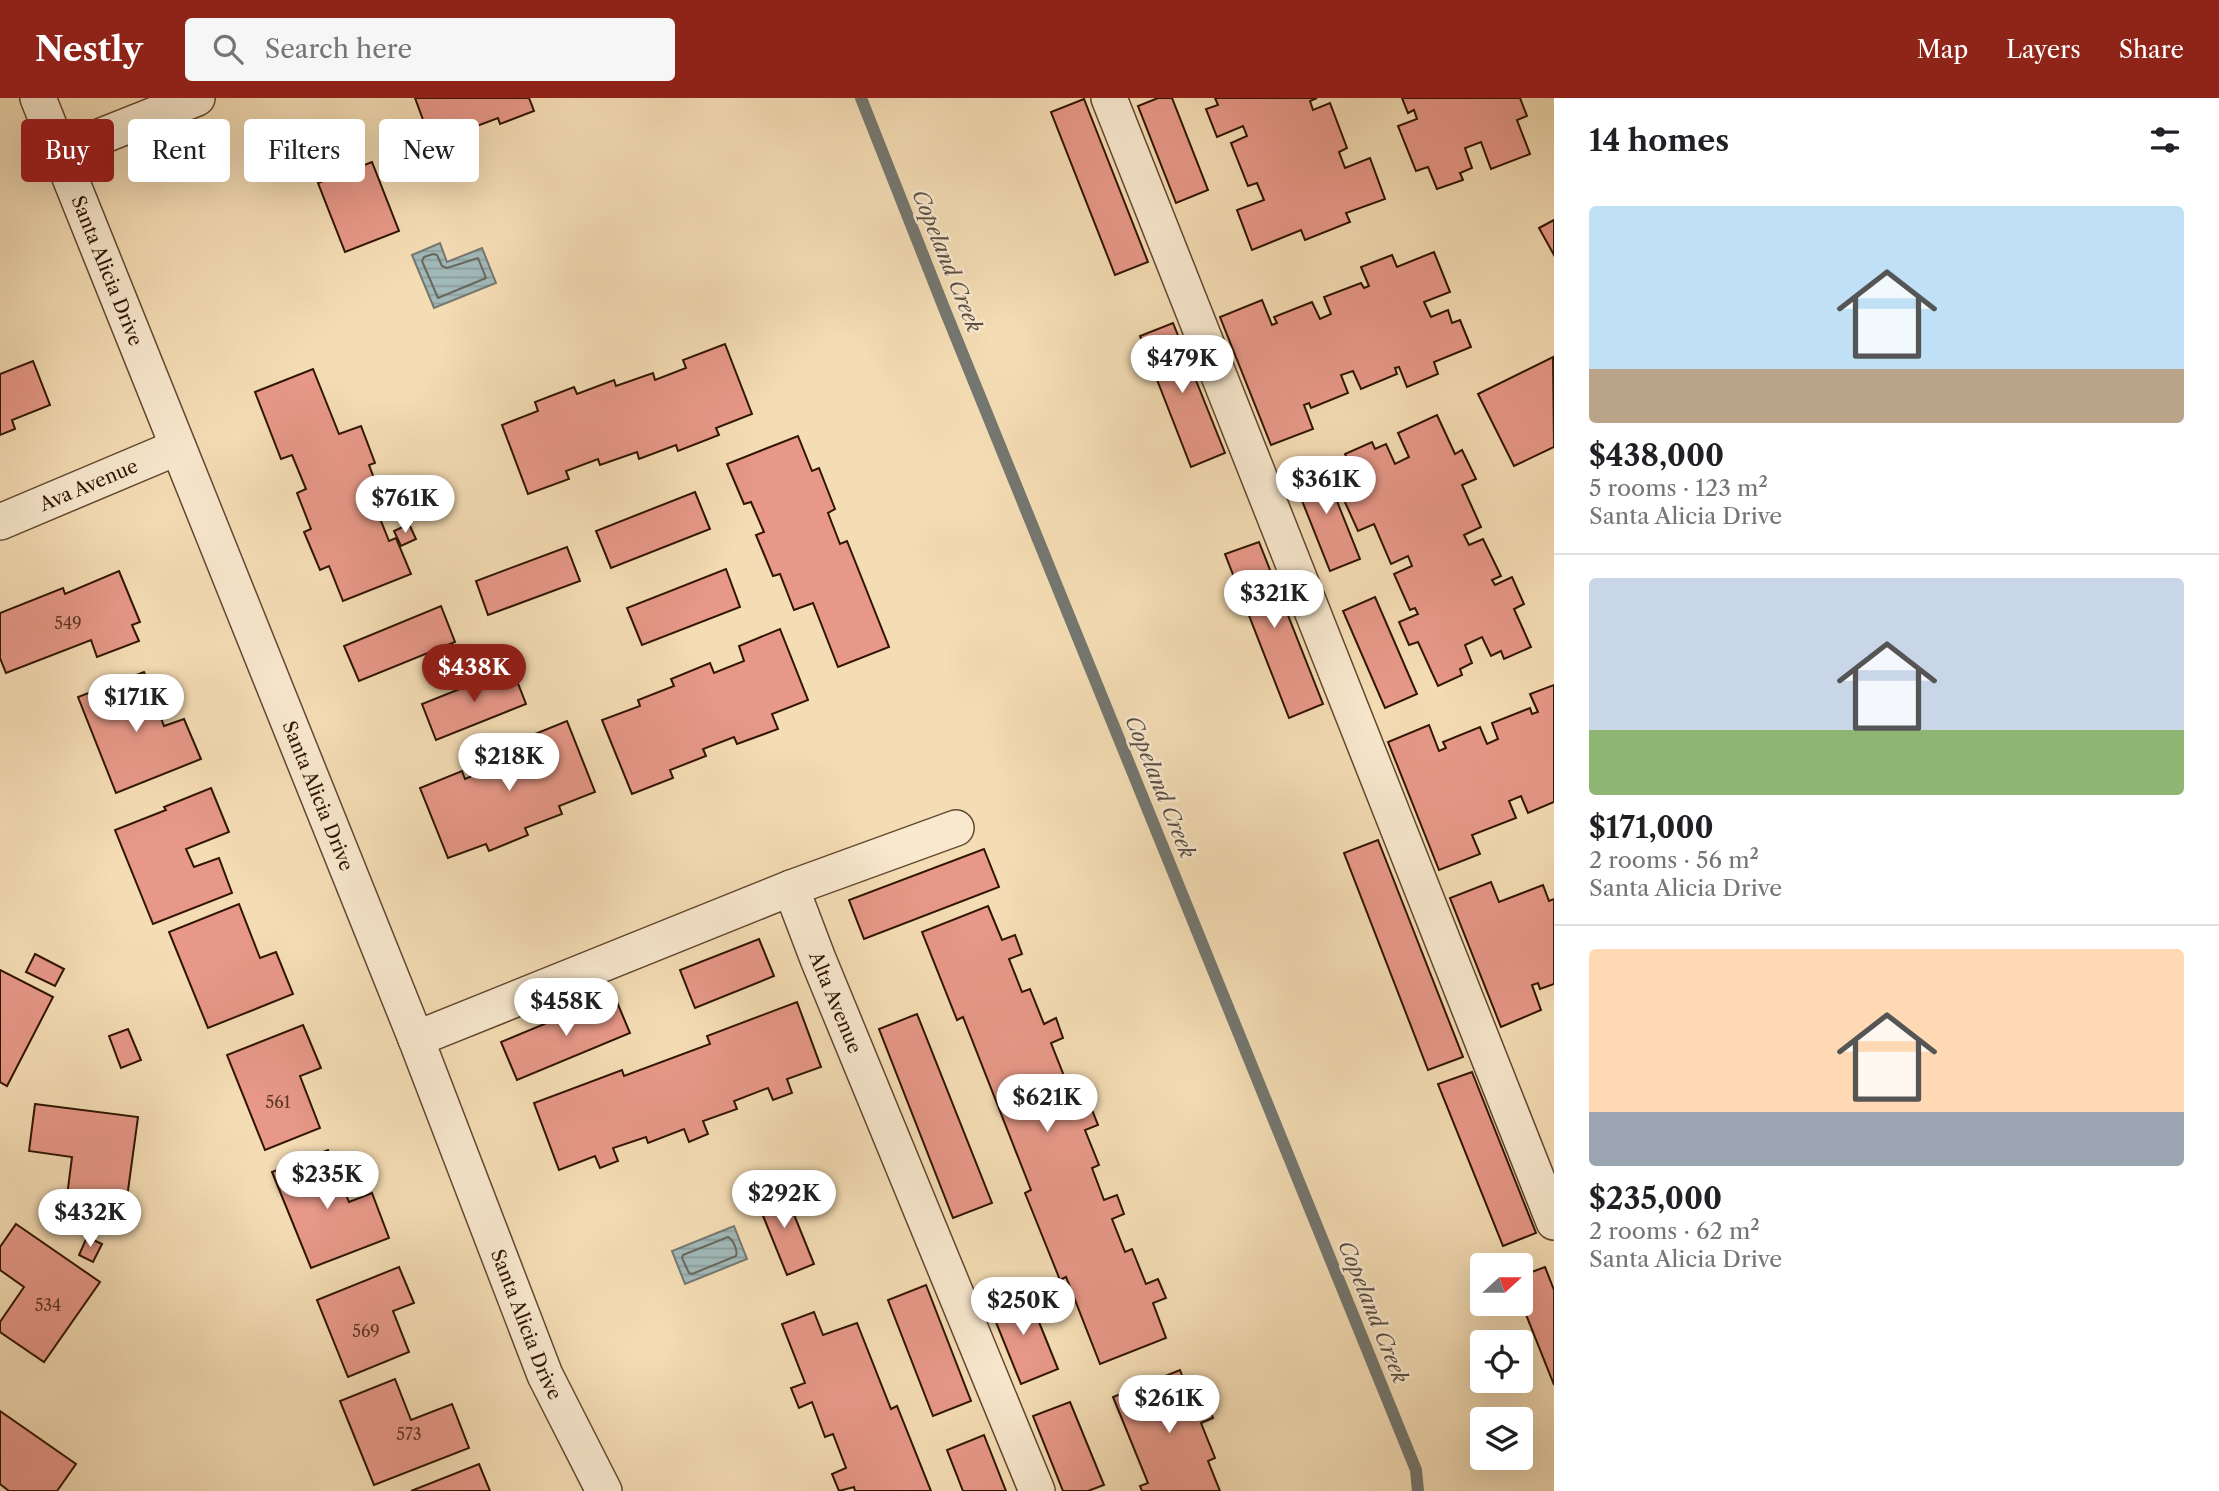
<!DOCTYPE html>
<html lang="en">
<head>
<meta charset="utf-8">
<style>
	:root { --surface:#fff; --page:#f6f6f6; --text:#202124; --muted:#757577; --line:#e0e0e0; --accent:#8f2418 }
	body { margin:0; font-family:"Libre Caslon Text",serif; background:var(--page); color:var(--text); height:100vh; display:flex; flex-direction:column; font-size:26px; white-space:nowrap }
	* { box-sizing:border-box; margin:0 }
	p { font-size:23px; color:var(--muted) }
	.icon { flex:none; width:38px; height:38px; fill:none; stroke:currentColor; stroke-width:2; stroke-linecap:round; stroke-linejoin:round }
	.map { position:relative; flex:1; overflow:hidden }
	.details { display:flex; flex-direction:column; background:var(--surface); width:665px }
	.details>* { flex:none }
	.guide { position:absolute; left:21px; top:21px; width:665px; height:63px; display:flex; gap:14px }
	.needle { width:46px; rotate:69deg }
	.buttons { position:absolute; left:1470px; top:1155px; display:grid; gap:14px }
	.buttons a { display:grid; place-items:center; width:63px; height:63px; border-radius:7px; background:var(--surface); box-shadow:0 7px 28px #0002; font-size:35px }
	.price { position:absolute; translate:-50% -60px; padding:0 16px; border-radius:24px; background:#fff; color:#222; font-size:23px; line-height:46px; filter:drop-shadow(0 2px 4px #0008) }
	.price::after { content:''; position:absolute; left:50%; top:42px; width:21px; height:16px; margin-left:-10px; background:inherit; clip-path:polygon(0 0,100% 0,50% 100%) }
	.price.on { background:var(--accent); color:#fff }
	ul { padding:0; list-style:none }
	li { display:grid; align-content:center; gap:14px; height:371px; padding:0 35px }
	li+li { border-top:2px solid var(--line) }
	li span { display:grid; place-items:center; height:217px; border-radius:7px; color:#555 }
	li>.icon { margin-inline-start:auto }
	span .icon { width:126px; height:126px; fill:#fffc; stroke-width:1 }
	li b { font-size:30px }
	h2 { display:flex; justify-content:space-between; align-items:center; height:84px; padding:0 35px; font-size:30px }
	.pill { padding:0 24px; border-radius:7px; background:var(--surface); box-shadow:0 7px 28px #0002; font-size:24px; line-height:63px }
	.pill.on { background:var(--accent); color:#fff }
	header { display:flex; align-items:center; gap:42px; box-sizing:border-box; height:98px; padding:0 35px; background:var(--accent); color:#fff }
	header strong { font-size:33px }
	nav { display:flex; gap:38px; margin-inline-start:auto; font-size:24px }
	.search { width:490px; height:63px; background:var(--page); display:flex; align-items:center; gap:18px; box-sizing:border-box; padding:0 24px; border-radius:7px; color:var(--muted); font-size:26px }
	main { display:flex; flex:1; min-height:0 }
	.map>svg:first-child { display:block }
	.water { fill:url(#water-rules); stroke:#747770; stroke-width:2 }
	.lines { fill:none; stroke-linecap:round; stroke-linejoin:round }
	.shore { stroke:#69675e; stroke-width:2 }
	.stream { stroke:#747770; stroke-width:12 }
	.building { fill:#e79888; stroke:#311502; stroke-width:2 }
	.minor-casing { stroke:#62472e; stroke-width:38 }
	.minor { stroke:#f8e8ce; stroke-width:35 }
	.labels { text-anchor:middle; stroke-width:5; stroke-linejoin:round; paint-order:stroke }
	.number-label { font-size:16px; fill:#5e3624 }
	.street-label { font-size:19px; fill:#311502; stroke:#f8e8ce }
	.water-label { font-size:21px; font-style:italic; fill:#584e42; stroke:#f8e8ce }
</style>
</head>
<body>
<header>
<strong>Nestly</strong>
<div class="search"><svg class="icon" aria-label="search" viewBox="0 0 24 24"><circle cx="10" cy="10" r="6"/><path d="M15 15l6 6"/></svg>Search here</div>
<nav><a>Map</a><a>Layers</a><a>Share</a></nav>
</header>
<main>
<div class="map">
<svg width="1554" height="1393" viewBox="0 0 1554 1393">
	<defs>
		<pattern id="water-rules" width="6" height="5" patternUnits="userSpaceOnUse" patternTransform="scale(1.75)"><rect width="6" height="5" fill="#a1b9b9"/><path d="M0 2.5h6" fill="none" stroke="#8b9e9d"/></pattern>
	</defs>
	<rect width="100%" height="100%" fill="#f4dcb4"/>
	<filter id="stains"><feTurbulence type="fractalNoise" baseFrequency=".00286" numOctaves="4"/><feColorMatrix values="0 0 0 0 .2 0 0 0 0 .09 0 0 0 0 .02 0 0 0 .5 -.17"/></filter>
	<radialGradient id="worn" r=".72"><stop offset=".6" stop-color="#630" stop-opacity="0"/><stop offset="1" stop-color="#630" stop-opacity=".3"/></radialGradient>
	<g class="water">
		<path d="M 440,145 L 447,164 L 482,150 L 496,185 L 434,210 L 412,157 Z"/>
		<path d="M 734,1128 L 747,1161 L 685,1186 L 672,1153 Z"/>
	</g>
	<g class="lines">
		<g class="shore">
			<path d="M 433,156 L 437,157 L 442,168 L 447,170 L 478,160 L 486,180 L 438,200 L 422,163 L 424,159 Z"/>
			<path d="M 728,1139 C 733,1141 738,1153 736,1158 L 692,1176 L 689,1175 L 682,1160 L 683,1157 Z"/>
		</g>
		<path class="stream" d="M 861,0 L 944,210 L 1416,1372 L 1418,1393"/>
	</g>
	<g class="building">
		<path d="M 415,0 L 529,0 L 534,13 L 500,26 L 498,20 L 469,31 L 466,23 L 429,38 Z"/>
		<path d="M 1158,0 L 1172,0 L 1208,92 L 1176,105 L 1138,8 Z"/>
		<path d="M 1215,0 L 1317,0 L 1310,3 L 1313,12 L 1330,5 L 1347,50 L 1339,54 L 1345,70 L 1370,60 L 1385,101 L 1346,115 L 1350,124 L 1305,142 L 1301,132 L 1252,152 L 1237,112 L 1264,102 L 1257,85 L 1248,88 L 1231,45 L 1247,38 L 1243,28 L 1217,39 L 1206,11 L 1218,7 Z"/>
		<path d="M 1402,0 L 1520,0 L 1527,18 L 1517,22 L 1530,56 L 1491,71 L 1481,44 L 1465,50 L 1472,70 L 1460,75 L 1463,82 L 1437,91 L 1428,69 L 1416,73 L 1398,28 L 1417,21 L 1414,12 L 1408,15 Z"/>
		<path d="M 1084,1 L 1148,164 L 1115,177 L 1051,14 Z"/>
		<path d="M 372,64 L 399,133 L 345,154 L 318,85 Z"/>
		<path d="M 1554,122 L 1554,157 L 1539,130 Z"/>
		<path d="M 1434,154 L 1450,194 L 1424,204 L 1431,219 L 1448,212 L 1452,225 L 1460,222 L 1471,249 L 1434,264 L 1438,276 L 1407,289 L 1399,269 L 1395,270 L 1397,276 L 1361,291 L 1353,273 L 1341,277 L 1348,295 L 1311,310 L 1309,305 L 1304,307 L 1313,331 L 1271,347 L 1220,219 L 1262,202 L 1272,227 L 1277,225 L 1274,219 L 1312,204 L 1320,221 L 1331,216 L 1324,199 L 1361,185 L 1364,190 L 1369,188 L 1361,169 L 1392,157 L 1397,169 Z"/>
		<path d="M 1173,225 L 1225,355 L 1191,369 L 1140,238 Z"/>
		<path d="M 725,246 L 752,316 L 716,330 L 719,337 L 678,353 L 676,347 L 639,361 L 637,354 L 600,367 L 598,361 L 566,373 L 569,381 L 528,396 L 502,327 L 538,313 L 535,304 L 574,289 L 577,296 L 614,282 L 616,288 L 653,275 L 655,282 L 686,270 L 683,262 Z"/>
		<path d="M 1553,259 L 1554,349 L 1514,368 L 1478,296 Z"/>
		<path d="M 33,263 L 50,307 L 12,322 L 15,331 L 0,337 L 0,276 Z"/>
		<path d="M 313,271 L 339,336 L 361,328 L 375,365 L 369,367 L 383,404 L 375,408 L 389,443 L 396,440 L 411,476 L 343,503 L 329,468 L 320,472 L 304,434 L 311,431 L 297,395 L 306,391 L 292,357 L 281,361 L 255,294 Z"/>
		<path d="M 1437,317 L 1455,356 L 1462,352 L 1476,381 L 1462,387 L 1481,429 L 1464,437 L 1469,447 L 1483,441 L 1501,478 L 1492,482 L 1495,487 L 1512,479 L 1524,506 L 1514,511 L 1531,549 L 1504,561 L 1501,553 L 1491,558 L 1482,539 L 1465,547 L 1472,565 L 1460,571 L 1462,577 L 1438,588 L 1418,544 L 1409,547 L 1399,524 L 1418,516 L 1415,510 L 1410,512 L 1394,476 L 1412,468 L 1408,458 L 1391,466 L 1374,426 L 1358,433 L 1344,402 L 1362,394 L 1345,356 L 1372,344 L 1375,351 L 1386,346 L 1395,366 L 1409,359 L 1398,335 Z"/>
		<path d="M 798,338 L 812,373 L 819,370 L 835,411 L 828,415 L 840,446 L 847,443 L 889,549 L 838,569 L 813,505 L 794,512 L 780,476 L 773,478 L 756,437 L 764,434 L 751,404 L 744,406 L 727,366 Z"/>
		<path d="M 1321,363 L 1360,461 L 1330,473 L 1291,375 Z"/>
		<path d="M 695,394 L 710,431 L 611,470 L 596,433 Z"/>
		<path d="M 409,426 L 416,441 L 401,448 L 394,433 Z"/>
		<path d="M 1259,444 L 1323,606 L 1289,620 L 1225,456 Z"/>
		<path d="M 567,449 L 580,483 L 488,517 L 476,483 Z"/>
		<path d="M 726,471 L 740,509 L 642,547 L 627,510 Z"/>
		<path d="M 119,473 L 140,524 L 132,527 L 139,543 L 97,559 L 91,542 L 6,575 L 0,560 L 0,515 L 63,490 L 65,496 Z"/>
		<path d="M 1375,499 L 1417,596 L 1385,610 L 1343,513 Z"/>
		<path d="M 441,508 L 455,544 L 359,583 L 344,548 Z"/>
		<path d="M 780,531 L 808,602 L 772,616 L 778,631 L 737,646 L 734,639 L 703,651 L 706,658 L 670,672 L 673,680 L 632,696 L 602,622 L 640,608 L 638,602 L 674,588 L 671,581 L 710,565 L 714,575 L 744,563 L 739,548 Z"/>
		<path d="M 512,570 L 526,606 L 436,642 L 422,606 Z"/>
		<path d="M 144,574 L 164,628 L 184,621 L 201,661 L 116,695 L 78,599 Z"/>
		<path d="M 1554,587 L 1554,704 L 1528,715 L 1521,698 L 1509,703 L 1516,720 L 1472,737 L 1480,756 L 1439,772 L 1388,644 L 1429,627 L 1439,653 L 1446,650 L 1443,644 L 1480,629 L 1487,646 L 1498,641 L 1492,625 L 1530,610 L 1532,616 L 1538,614 L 1530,596 Z"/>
		<path d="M 567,623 L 595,694 L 559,708 L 562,716 L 525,730 L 528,737 L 489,753 L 486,746 L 448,760 L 420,690 L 462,673 L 465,681 L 496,668 L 492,660 L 528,646 L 525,640 Z"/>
		<path d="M 211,690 L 229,734 L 186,751 L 194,769 L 219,760 L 232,795 L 153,826 L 115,732 L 166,712 L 164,709 Z"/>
		<path d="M 1378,742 L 1463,959 L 1428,972 L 1344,755 Z"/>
		<path d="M 984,751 L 999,789 L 864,841 L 849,802 Z"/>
		<path d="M 1491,784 L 1499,804 L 1543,787 L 1549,803 L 1554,801 L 1554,886 L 1540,891 L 1538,885 L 1532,887 L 1541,912 L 1501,929 L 1450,800 Z"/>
		<path d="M 239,806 L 260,860 L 276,854 L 293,896 L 208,930 L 169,834 Z"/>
		<path d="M 988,808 L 1002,842 L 1015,837 L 1022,856 L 1009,861 L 1022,894 L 1030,891 L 1044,926 L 1056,920 L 1063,940 L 1051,945 L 1078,1013 L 1090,1007 L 1098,1027 L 1085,1032 L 1099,1067 L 1092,1070 L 1104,1102 L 1117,1097 L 1124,1116 L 1112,1121 L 1125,1154 L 1132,1151 L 1146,1186 L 1158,1181 L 1166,1200 L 1153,1205 L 1166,1240 L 1100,1266 L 1066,1179 L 1060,1182 L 1025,1095 L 1031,1092 L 963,919 L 957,922 L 922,834 Z"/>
		<path d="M 759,841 L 774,878 L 695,910 L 680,872 Z"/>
		<path d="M 35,856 L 64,871 L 55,888 L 26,874 Z"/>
		<path d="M 0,872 L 53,899 L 7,988 L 0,984 Z"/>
		<path d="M 614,897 L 630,935 L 517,982 L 501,944 Z"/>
		<path d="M 797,904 L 821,969 L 787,981 L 792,995 L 773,1002 L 768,990 L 734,1003 L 737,1011 L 703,1023 L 708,1036 L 689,1044 L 684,1031 L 648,1045 L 646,1039 L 613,1050 L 618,1063 L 600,1070 L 595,1058 L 559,1072 L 534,1005 L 622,972 L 624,978 L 710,946 L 707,938 Z"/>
		<path d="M 917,916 L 992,1105 L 953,1120 L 879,931 Z"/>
		<path d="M 303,927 L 321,970 L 300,978 L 320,1030 L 265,1052 L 227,957 Z"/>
		<path d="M 128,931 L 141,962 L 121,970 L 109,938 Z"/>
		<path d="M 1472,974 L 1536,1135 L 1503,1148 L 1438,986 Z"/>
		<path d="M 35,1006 L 138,1019 L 124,1122 L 65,1114 L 72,1059 L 29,1053 Z"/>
		<path d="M 328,1052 L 349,1104 L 372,1095 L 389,1140 L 311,1170 L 272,1074 Z"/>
		<path d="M 782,1087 L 814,1166 L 787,1177 L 755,1098 Z"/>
		<path d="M 16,1126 L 100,1184 L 44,1264 L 0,1234 L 0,1224 L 24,1189 L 0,1172 L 0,1149 Z"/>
		<path d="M 87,1139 L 102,1146 L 93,1164 L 79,1157 Z"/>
		<path d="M 399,1169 L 414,1205 L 393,1213 L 409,1254 L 348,1279 L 317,1202 Z"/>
		<path d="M 1545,1169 L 1554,1192 L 1554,1287 L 1521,1204 L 1521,1178 Z"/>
		<path d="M 926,1187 L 971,1303 L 933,1318 L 888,1202 Z"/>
		<path d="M 1026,1192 L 1058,1271 L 1021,1286 L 989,1207 Z"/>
		<path d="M 814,1214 L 823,1237 L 857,1225 L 891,1311 L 897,1308 L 931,1393 L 855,1393 L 854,1389 L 839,1393 L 832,1376 L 846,1370 L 833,1336 L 825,1339 L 812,1304 L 799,1310 L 791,1290 L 805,1285 L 782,1226 Z"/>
		<path d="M 1180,1272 L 1193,1306 L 1206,1301 L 1213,1320 L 1201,1325 L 1215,1360 L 1208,1363 L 1220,1393 L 1142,1393 L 1140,1388 L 1148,1385 L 1113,1299 Z"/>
		<path d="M 395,1281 L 411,1322 L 452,1306 L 469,1350 L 374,1387 L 340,1303 Z"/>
		<path d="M 1070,1304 L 1104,1387 L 1088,1393 L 1063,1393 L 1033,1318 Z"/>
		<path d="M 0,1313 L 76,1366 L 57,1393 L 9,1393 L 0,1386 Z"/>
		<path d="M 984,1337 L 1006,1393 L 963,1393 L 947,1352 Z"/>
		<path d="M 479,1366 L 490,1393 L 411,1393 Z"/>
	</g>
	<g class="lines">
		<defs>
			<g id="minor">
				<path id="s1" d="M 38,0 L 416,941 L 545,1277 L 604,1393"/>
				<path d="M 1109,0 L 1554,1124"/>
				<path d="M 59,55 L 197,0"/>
				<path id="s2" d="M 0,424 L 178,349"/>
				<path d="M 791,790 L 956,730"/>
				<path id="s3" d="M 416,941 L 791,790 L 818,861 L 1037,1393"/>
			</g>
		</defs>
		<use href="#minor" class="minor-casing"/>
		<use href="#minor" class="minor"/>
	</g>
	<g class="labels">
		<g class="number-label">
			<text x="68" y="531">549</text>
			<text x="278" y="1010">561</text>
			<text x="48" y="1213">534</text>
			<text x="366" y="1239">569</text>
			<text x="409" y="1342">573</text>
		</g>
		<g class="street-label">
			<text dy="7" stroke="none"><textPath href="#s1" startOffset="186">Santa Alicia Drive</textPath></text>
			<text dy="7" stroke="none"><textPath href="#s2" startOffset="96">Ava Avenue</textPath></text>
			<text dy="7" stroke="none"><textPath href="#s1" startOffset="752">Santa Alicia Drive</textPath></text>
			<text dy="7" stroke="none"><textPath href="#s3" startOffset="527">Alta Avenue</textPath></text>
			<text dy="7" stroke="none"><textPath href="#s1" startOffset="1320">Santa Alicia Drive</textPath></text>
		</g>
		<g class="water-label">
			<text transform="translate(947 163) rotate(68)" y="7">Copeland Creek</text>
			<text transform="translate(1160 689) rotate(68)" y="7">Copeland Creek</text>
			<text transform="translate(1373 1214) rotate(68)" y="7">Copeland Creek</text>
		</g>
	</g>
	<rect width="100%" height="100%" filter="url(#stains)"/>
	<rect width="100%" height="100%" fill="url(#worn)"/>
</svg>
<div class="buttons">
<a><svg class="needle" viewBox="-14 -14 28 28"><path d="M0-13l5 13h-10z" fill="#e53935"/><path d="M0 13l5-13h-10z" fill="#757577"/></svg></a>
<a><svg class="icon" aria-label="locate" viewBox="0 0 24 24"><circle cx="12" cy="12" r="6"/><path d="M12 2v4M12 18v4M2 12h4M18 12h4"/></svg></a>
<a><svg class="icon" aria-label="layers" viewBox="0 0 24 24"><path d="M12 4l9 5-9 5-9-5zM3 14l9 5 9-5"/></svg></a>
</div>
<b class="price" style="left:1182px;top:297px">$479K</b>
<b class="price" style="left:1326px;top:418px">$361K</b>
<b class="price" style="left:405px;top:437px">$761K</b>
<b class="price" style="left:1274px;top:532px">$321K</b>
<b class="price on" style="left:474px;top:606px">$438K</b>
<b class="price" style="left:136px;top:636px">$171K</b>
<b class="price" style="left:509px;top:695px">$218K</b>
<b class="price" style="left:566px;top:940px">$458K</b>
<b class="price" style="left:1047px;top:1036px">$621K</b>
<b class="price" style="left:327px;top:1113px">$235K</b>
<b class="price" style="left:784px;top:1132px">$292K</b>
<b class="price" style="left:90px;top:1151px">$432K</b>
<b class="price" style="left:1023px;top:1239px">$250K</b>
<b class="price" style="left:1169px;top:1337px">$261K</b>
<div class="guide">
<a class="pill on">Buy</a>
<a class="pill">Rent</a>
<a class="pill">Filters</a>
<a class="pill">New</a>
</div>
</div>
<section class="details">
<h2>14 homes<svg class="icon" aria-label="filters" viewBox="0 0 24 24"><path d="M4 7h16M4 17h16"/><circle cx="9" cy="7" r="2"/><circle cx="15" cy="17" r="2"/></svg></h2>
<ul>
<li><span style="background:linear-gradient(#bfe0f5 75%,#b9a48a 0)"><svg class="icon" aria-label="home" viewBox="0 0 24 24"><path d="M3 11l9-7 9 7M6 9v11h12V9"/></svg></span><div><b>$438,000</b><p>5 rooms · 123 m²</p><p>Santa Alicia Drive</p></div></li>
<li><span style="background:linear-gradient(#c9d6e8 70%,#8fb573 0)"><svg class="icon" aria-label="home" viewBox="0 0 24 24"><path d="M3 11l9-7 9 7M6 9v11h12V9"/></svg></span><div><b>$171,000</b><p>2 rooms · 56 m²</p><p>Santa Alicia Drive</p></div></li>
<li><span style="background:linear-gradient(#ffd9b3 75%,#9aa5b1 0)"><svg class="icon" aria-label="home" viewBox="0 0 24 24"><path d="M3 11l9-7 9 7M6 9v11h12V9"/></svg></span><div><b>$235,000</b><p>2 rooms · 62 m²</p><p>Santa Alicia Drive</p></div></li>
</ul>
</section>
</main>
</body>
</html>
